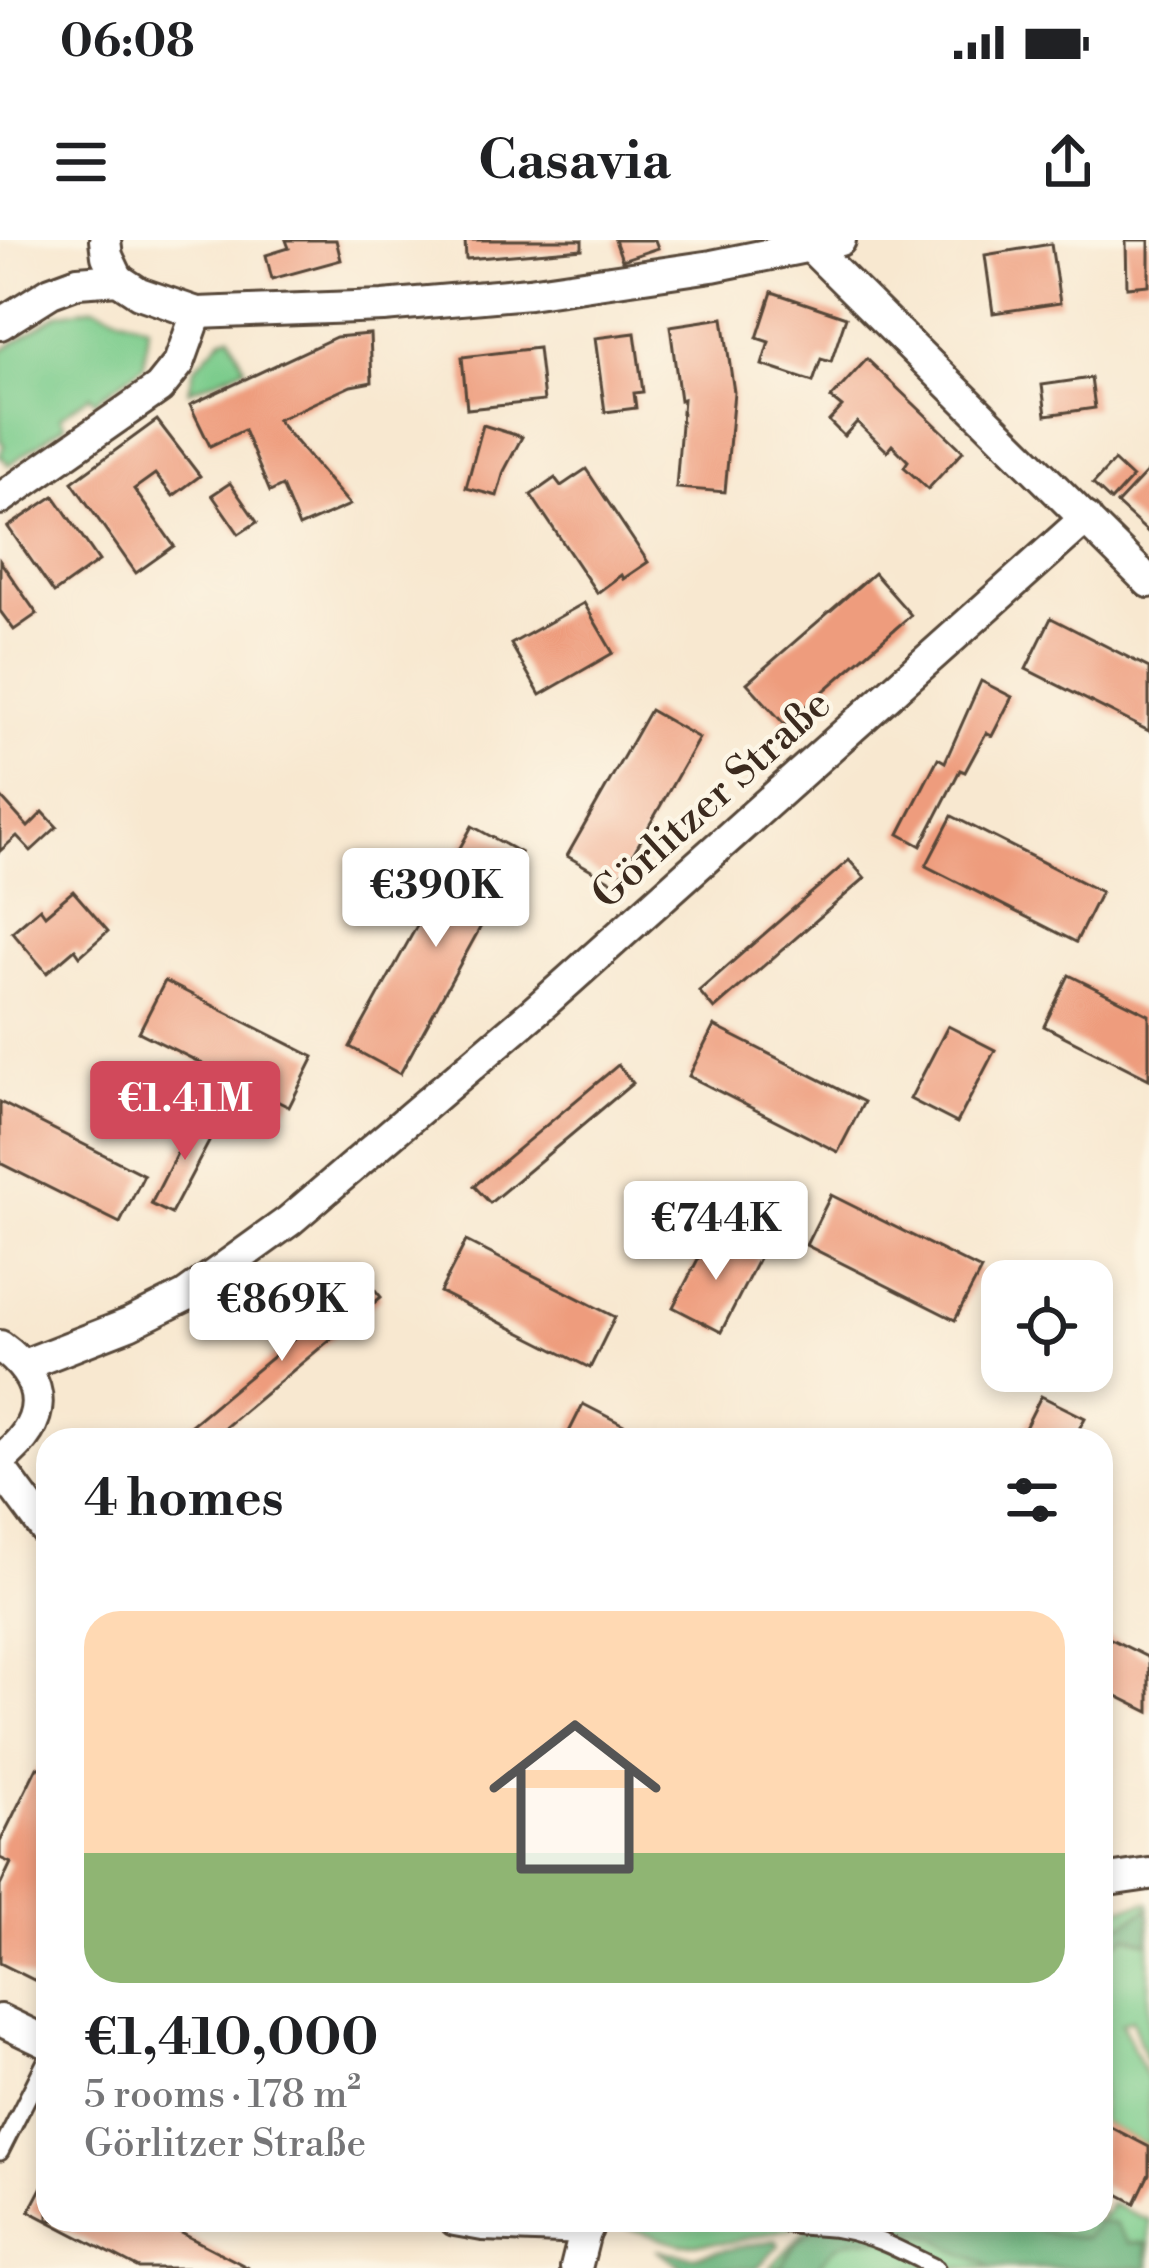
<!DOCTYPE html>
<html lang="en">
<head>
<meta charset="utf-8">
<style>
	:root { --surface:#fff; --page:#f6f6f6; --text:#202124; --muted:#757577; --accent:#d1495b }
	body { margin:0; font-family:"Libre Bodoni",serif; background:var(--page); color:var(--text); height:100vh; display:flex; flex-direction:column; font-size:45px; white-space:nowrap }
	* { box-sizing:border-box; margin:0 }
	p { font-size:39px; color:var(--muted) }
	.icon { flex:none; width:66px; height:66px; fill:none; stroke:currentColor; stroke-width:2; stroke-linecap:round; stroke-linejoin:round }
	.map { position:relative; flex:1; overflow:hidden }
	.sheet { position:absolute; left:36px; top:1188px; width:1077px; height:804px; display:flex; flex-direction:column; background:var(--surface); border-radius:36px; box-shadow:0 6px 18px #0003 }
	.sheet>* { flex:none }
	.fabs { position:absolute; left:981px; top:1020px; display:grid; gap:24px }
	.fabs a { display:grid; place-items:center; width:132px; height:132px; border-radius:24px; background:var(--surface); box-shadow:0 6px 18px #0003; font-size:60px }
	.price { position:absolute; translate:-50% -102px; padding:0 27px; border-radius:12px; background:#fff; color:#222; font-size:39px; line-height:78px; filter:drop-shadow(0 3px 6px #0008) }
	.price::after { content:''; position:absolute; left:50%; top:72px; width:36px; height:27px; margin-left:-18px; background:inherit; clip-path:polygon(0 0,100% 0,50% 100%) }
	.price.current { background:var(--accent); color:#fff }
	ul { padding:0; list-style:none }
	li { display:grid; align-content:center; gap:24px; height:636px; padding:0 48px }
	li span { display:grid; place-items:center; height:372px; border-radius:36px; color:#555 }
	li>.icon { margin-inline-start:auto }
	span .icon { width:216px; height:216px; fill:#fffc; stroke-width:1 }
	li b { font-size:51px }
	h2 { display:flex; justify-content:space-between; align-items:center; height:144px; padding:0 48px; font-size:51px }
	.status { display:flex; justify-content:space-between; align-items:center; height:84px; padding:0 60px; background:var(--surface); direction:ltr }
	.status svg { height:33px; fill:currentColor }
	header { display:flex; justify-content:space-between; align-items:center; height:156px; padding:0 48px; background:var(--surface); font-size:54px; font-weight:800 }
	.map>svg:first-child { display:block }
	.green { fill:#7bcc8c; stroke:#5b7b55; stroke-width:3 }
	.forest { fill:#64b078; stroke:#506d4b; stroke-width:3 }
	.building { fill:#ee9c7d }
	.lines { fill:none; stroke-linecap:round; stroke-linejoin:round }
	.lane-casing { stroke:#574639; stroke-width:21 }
	.street-casing { stroke:#574639; stroke-width:36 }
	.lane { stroke:#fff; stroke-width:15 }
	.street { stroke:#fff; stroke-width:30 }
	.labels { text-anchor:middle; stroke-width:9; stroke-linejoin:round; paint-order:stroke }
	.street-label { font-size:42px; fill:#3b2a1e; stroke:#fcf5e5 }
</style>
</head>
<body>
<div class="status"><b>06:08</b><svg viewBox="0 0 49 12"><path d="M0 12V9h3v3zM5 12V6h3v6zM10 12V3h3v9zM15 12V0h3v12zM26 1h20v11H26zM47 4h2v5h-2z"/></svg></div>
<header><svg class="icon" aria-label="menu" viewBox="0 0 24 24"><path d="M4 6h16M4 12h16M4 18h16"/></svg>Casavia<svg class="icon" aria-label="share" viewBox="0 0 24 24"><path d="M12 15V3M7 8l5-5 5 5M5 13v7h14v-7"/></svg></header>
<div class="map">
<svg width="1149" height="2028" viewBox="0 0 1149 2028">
	<rect width="100%" height="100%" fill="#fcf5e5"/>
	<filter id="ink" filterUnits="userSpaceOnUse"><feTurbulence type="fractalNoise" baseFrequency=".00833" numOctaves="2"/><feDisplacementMap in="SourceGraphic" scale="24" xChannelSelector="R" yChannelSelector="G"/><feConvolveMatrix kernelMatrix="1 2 1 2 8 2 1 2 1" color-interpolation-filters="sRGB"/></filter>
	<filter id="wash" filterUnits="userSpaceOnUse"><feTurbulence type="fractalNoise" baseFrequency=".004" numOctaves="4" result="noise"/><feDisplacementMap in="SourceGraphic" scale="48" xChannelSelector="R" yChannelSelector="G"/><feGaussianBlur stdDeviation="2.7" result="paint"/><feColorMatrix in="noise" values="0 0 0 0 0 0 0 0 0 0 0 0 0 0 0 0 0 1.4 0 .05"/><feComposite in="paint" operator="in"/></filter>
	<g filter="url(#wash)">
		<rect width="100%" height="100%" fill="#f8e8d0"/>
		<g class="green">
			<path d="M 94,67 L 148,86 L 144,125 L 95,161 L 90,155 L 60,177 L 65,185 L 9,225 L 0,215 L 4,205 L 0,200 L 0,112 L 58,74 Z"/>
			<path d="M 230,95 L 245,127 L 189,151 L 194,129 L 223,97 Z"/>
			<path d="M 1149,1662 L 1149,1828 L 1132,1779 L 1122,1783 L 1149,1843 L 1149,1907 L 1101,1882 L 1101,1672 Z"/>
			<path d="M 1111,1964 L 1149,1980 L 1149,2028 L 770,2028 L 814,1980 L 1101,1980 L 1101,1973 L 1105,1975 Z"/>
			<path d="M 618,1980 L 799,1980 L 793,1987 L 733,2002 L 681,2004 L 617,1985 Z"/>
		</g>
		<g class="forest">
			<path d="M 1149,1668 L 1149,1703 L 1127,1696 L 1116,1704 L 1101,1700 L 1101,1687 L 1110,1680 L 1124,1684 Z"/>
			<path d="M 824,1980 L 992,1980 L 997,1985 C 1028,1983 1054,1998 1085,1997 L 1099,1982 L 1115,1984 L 1128,2003 L 1146,2003 L 1149,2028 L 991,2028 C 979,2018 970,2018 956,2011 C 947,2007 941,1998 931,1996 C 910,1990 893,1999 873,1999 C 846,1999 832,2004 817,2028 L 779,2028 L 797,2002 Z"/>
			<path d="M 776,2000 L 779,2005 L 757,2028 L 684,2028 L 656,2010 L 693,2016 Z"/>
		</g>
		<g id="blocks">
			<g class="building">
				<path d="M 286,0 L 336,0 L 341,20 L 272,39 L 266,15 L 289,8 Z"/>
				<path d="M 465,0 L 582,0 L 582,9 L 466,19 Z"/>
				<path d="M 615,0 L 655,0 L 658,8 L 622,20 Z"/>
				<path d="M 1126,0 L 1149,0 L 1149,45 L 1127,47 Z"/>
				<path d="M 1051,4 L 1060,63 L 993,73 L 985,15 Z"/>
				<path d="M 772,52 L 846,77 L 831,122 L 821,119 L 813,142 L 762,125 L 769,102 L 757,98 Z"/>
				<path d="M 723,78 L 734,152 L 725,252 L 676,248 L 683,159 L 680,160 L 670,86 Z"/>
				<path d="M 635,93 L 643,152 L 634,153 L 636,168 L 605,172 L 595,98 Z"/>
				<path d="M 370,94 L 372,142 L 351,146 L 277,180 L 350,265 L 299,287 L 282,246 L 270,252 L 244,190 L 210,206 L 190,165 L 336,97 Z"/>
				<path d="M 538,108 L 544,161 L 467,169 L 462,117 Z"/>
				<path d="M 867,119 L 963,211 L 928,249 L 904,227 L 908,221 L 892,205 L 887,211 L 857,182 L 844,196 L 829,181 L 842,167 L 831,158 Z"/>
				<path d="M 1091,138 L 1095,168 L 1046,175 L 1042,145 Z"/>
				<path d="M 157,180 L 200,236 L 173,256 L 155,234 L 134,249 L 174,306 L 136,333 L 72,242 Z"/>
				<path d="M 483,185 L 522,197 L 504,231 L 497,256 L 466,248 Z"/>
				<path d="M 1114,221 L 1132,238 L 1111,261 L 1093,244 Z"/>
				<path d="M 586,229 L 648,322 L 623,339 L 621,335 L 597,353 L 531,255 L 555,238 L 561,246 Z"/>
				<path d="M 1149,230 L 1149,293 L 1117,264 Z"/>
				<path d="M 230,243 L 257,282 L 239,294 L 212,255 Z"/>
				<path d="M 54,256 L 99,321 L 54,353 L 8,287 Z"/>
				<path d="M 0,321 L 37,374 L 14,390 L 0,371 Z"/>
				<path d="M 874,333 L 911,375 L 785,485 L 747,443 Z"/>
				<path d="M 584,363 L 613,413 L 540,455 L 511,404 Z"/>
				<path d="M 1051,378 L 1149,428 L 1149,491 L 1026,429 Z"/>
				<path d="M 981,441 L 1012,457 L 992,496 L 986,493 L 965,532 L 960,530 L 921,606 L 899,594 L 938,518 L 945,522 Z"/>
				<path d="M 650,470 L 699,498 L 616,644 L 567,616 Z"/>
				<path d="M 0,556 L 28,587 L 43,572 L 57,587 L 31,611 L 17,596 L 0,611 Z"/>
				<path d="M 952,576 L 1101,652 L 1076,702 L 926,626 Z"/>
				<path d="M 472,586 L 521,613 L 400,834 L 350,807 Z"/>
				<path d="M 849,620 L 865,638 L 714,769 L 699,751 Z"/>
				<path d="M 73,651 L 108,691 L 80,716 L 75,709 L 47,733 L 12,692 L 40,668 L 45,675 Z"/>
				<path d="M 1069,735 L 1149,775 L 1149,839 L 1044,786 Z"/>
				<path d="M 165,741 L 314,817 L 289,867 L 139,792 Z"/>
				<path d="M 714,786 L 864,862 L 838,912 L 689,836 Z"/>
				<path d="M 948,786 L 995,810 L 957,883 L 910,859 Z"/>
				<path d="M 618,825 L 633,843 L 490,963 L 474,946 Z"/>
				<path d="M 0,862 L 144,935 L 120,983 L 0,923 Z"/>
				<path d="M 198,872 L 219,883 L 171,974 L 151,964 Z"/>
				<path d="M 831,955 L 981,1030 L 955,1080 L 806,1005 Z"/>
				<path d="M 711,994 L 759,1018 L 721,1092 L 673,1067 Z"/>
				<path d="M 466,1001 L 615,1077 L 590,1128 L 440,1052 Z"/>
				<path d="M 366,1039 L 381,1057 L 210,1200 L 173,1200 Z"/>
				<path d="M 1041,1156 L 1085,1178 L 1073,1200 L 1019,1200 Z"/>
				<path d="M 583,1164 L 653,1200 L 565,1200 Z"/>
				<path d="M 1101,1394 L 1149,1418 L 1149,1472 L 1101,1448 Z"/>
				<path d="M 37,1527 L 48,1533 L 48,1747 L 0,1723 L 0,1646 L 11,1623 L 0,1618 L 0,1602 Z"/>
				<path d="M 1101,1882 L 1149,1907 L 1149,1934 L 1135,1963 L 1101,1945 Z"/>
				<path d="M 48,1935 L 48,1980 L 156,1980 L 249,2028 L 139,2028 L 29,1971 Z"/>
			</g>
		</g>
	</g>
	<g filter="url(#ink)">
		<use href="#blocks" fill-opacity="0" stroke="#574639" stroke-width="3"/>
		<g class="lines">
			<defs>
				<g id="lane">
					<path d="M 0,1912 L 48,1817"/>
					<path d="M 773,1980 C 796,1988 815,1986 838,1989 C 874,1995 904,2012 936,2028"/>
				</g>
				<g id="street">
					<path d="M 105,0 L 107,16 L 118,39"/>
					<path d="M 812,8 L 1149,342"/>
					<path d="M 0,84 L 51,52 L 78,42 L 118,39 L 139,53 L 197,73 L 383,66 L 529,53 L 712,26 L 840,0"/>
					<path d="M 0,259 L 159,148 L 179,123 L 197,73"/>
					<path d="M 0,1106 C 50,1142 48,1183 0,1220"/>
					<path d="M 24,1125 L 129,1084 L 185,1056 L 289,981 L 535,771 L 1086,278"/>
					<path d="M 0,1228 L 48,1293"/>
					<path d="M 1101,1641 L 1149,1634"/>
					<path d="M 0,1780 L 48,1803"/>
					<path d="M 455,1980 L 483,1985 L 587,1989"/>
					<path d="M 576,2028 L 588,1980"/>
				</g>
			</defs>
			<use href="#lane" class="lane-casing"/>
			<use href="#street" class="street-casing"/>
			<use href="#lane" class="lane"/>
			<use href="#street" class="street"/>
		</g>
	</g>
	<g class="labels">
		<g class="street-label">
			<text transform="translate(710 558) rotate(-42)" y="15">Görlitzer Straße</text>
		</g>
	</g>
</svg>
<div class="fabs">
<a><svg class="icon" aria-label="locate" viewBox="0 0 24 24"><circle cx="12" cy="12" r="6"/><path d="M12 2v4M12 18v4M2 12h4M18 12h4"/></svg></a>
</div>
<b class="price" style="left:436px;top:710px">€390K</b>
<b class="price current" style="left:185px;top:923px">€1.41M</b>
<b class="price" style="left:716px;top:1043px">€744K</b>
<b class="price" style="left:282px;top:1124px">€869K</b>
<section class="sheet">
<h2>4 homes<svg class="icon" aria-label="filters" viewBox="0 0 24 24"><path d="M4 7h16M4 17h16"/><circle cx="9" cy="7" r="2"/><circle cx="15" cy="17" r="2"/></svg></h2>
<ul>
<li><span style="background:linear-gradient(#ffd9b3 65%,#8fb573 0)"><svg class="icon" aria-label="home" viewBox="0 0 24 24"><path d="M3 11l9-7 9 7M6 9v11h12V9"/></svg></span><div><b>€1,410,000</b><p>5 rooms · 178 m²</p><p>Görlitzer Straße</p></div></li>
</ul>
</section>
</div>
</body>
</html>
